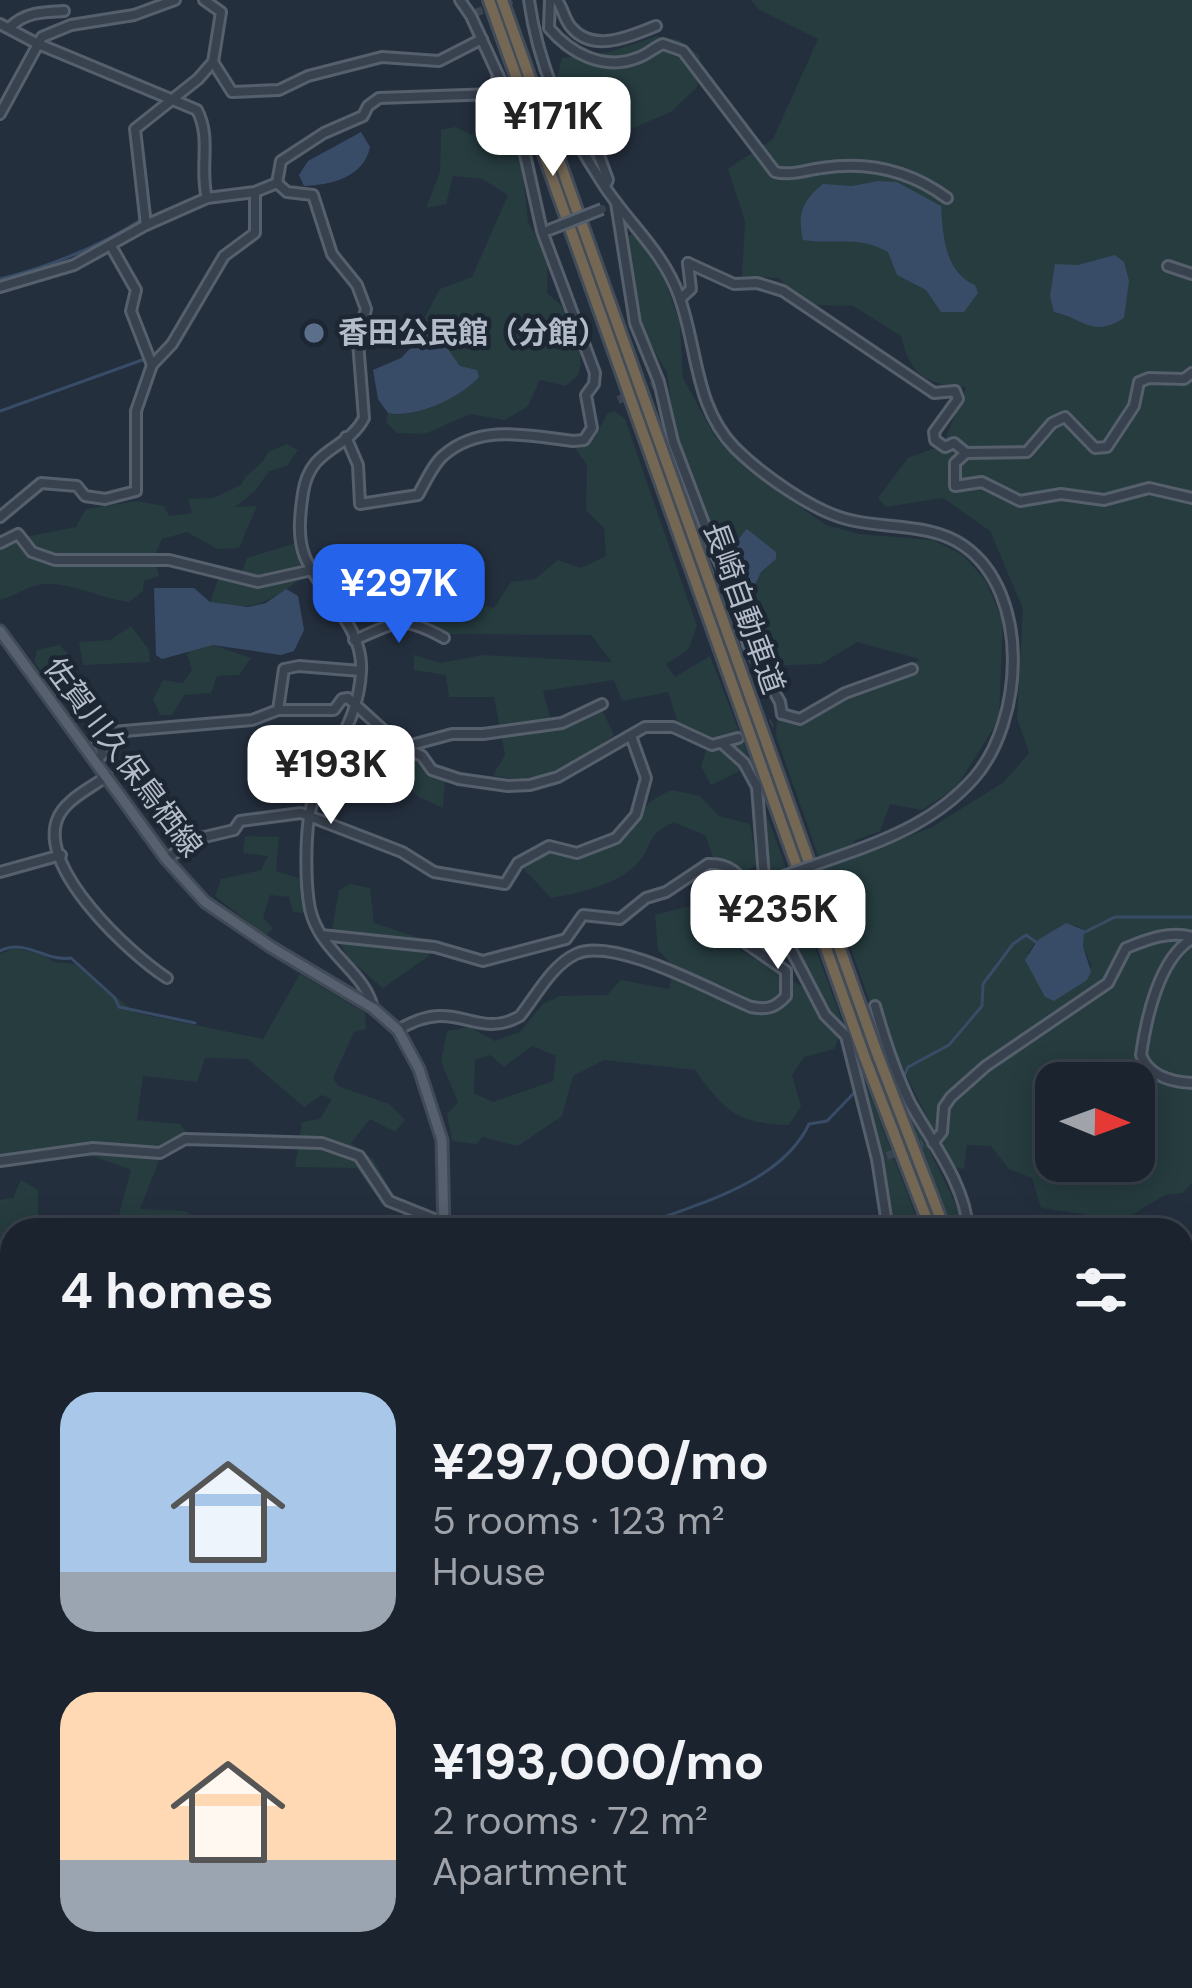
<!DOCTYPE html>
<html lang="en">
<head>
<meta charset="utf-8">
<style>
	:root { --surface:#1b232e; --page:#242b36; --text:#f1f3f6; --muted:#a0a4aa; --line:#39404a; --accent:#2563eb }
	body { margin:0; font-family:"DM Sans","Noto Sans JP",sans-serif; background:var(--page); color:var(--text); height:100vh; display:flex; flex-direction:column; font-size:45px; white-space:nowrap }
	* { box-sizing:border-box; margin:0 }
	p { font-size:39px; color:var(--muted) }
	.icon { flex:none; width:66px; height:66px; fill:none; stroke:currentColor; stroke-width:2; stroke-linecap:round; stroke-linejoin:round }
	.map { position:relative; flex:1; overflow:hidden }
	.sheet { position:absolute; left:0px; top:1218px; width:1194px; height:771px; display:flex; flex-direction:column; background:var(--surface); border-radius:36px 36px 0 0; box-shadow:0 6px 30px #0003,0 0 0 3px var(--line) }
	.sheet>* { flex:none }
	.needle { width:78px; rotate:91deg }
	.buttons { position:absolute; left:1035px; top:1062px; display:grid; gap:24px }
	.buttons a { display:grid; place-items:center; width:120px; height:120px; border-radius:24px; background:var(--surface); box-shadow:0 6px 30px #0003,0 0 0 3px var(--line); font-size:60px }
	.price { position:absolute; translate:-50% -102px; padding:0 27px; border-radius:24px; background:#fff; color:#222; font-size:39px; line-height:78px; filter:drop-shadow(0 3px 6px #0008) }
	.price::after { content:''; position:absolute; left:50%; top:72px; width:36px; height:27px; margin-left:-18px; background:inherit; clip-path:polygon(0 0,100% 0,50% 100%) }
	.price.current { background:var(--accent); color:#fff }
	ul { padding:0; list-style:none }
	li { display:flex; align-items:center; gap:36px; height:300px; padding:0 60px }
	li span { display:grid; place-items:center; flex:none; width:336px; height:240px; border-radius:36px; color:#555 }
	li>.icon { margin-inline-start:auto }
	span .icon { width:144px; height:144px; fill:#fffc; stroke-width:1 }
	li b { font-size:51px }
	h2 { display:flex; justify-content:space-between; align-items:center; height:144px; padding:0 60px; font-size:51px }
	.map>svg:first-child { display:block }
	.green { fill:#263c3f; fill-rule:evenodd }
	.water { fill:#394c67 }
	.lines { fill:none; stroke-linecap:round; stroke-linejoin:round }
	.stream { stroke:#394c67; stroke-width:3 }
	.river { stroke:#394c67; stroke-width:14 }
	.minor-tunnel { stroke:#3a4453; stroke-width:8; stroke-dasharray:8 4; stroke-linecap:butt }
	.minor-casing { stroke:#565f6c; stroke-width:14 }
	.major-casing { stroke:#414a57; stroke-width:15 }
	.highway-casing { stroke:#434c59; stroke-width:16 }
	.minor { stroke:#38414e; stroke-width:8 }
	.major { stroke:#56606e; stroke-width:9 }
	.highway { stroke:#746855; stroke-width:10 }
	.rail { stroke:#5a6575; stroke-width:3; stroke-dasharray:12 12; stroke-linecap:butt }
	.minor-bridge-casing { stroke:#565f6c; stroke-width:14; stroke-linecap:butt }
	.minor-bridge { stroke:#38414e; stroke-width:8 }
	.service-dot { fill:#5c6f8a; stroke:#1d2633; stroke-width:4.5 }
	.labels { text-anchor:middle; stroke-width:9; stroke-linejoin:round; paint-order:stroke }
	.poi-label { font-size:30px; font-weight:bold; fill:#b4bcc9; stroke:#1d2633; text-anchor:start }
	.street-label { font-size:30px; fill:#b4bcc9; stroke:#1d2633 }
</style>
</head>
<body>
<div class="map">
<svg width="1192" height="1988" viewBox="0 0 1192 1988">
	<rect width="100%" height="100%" fill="#242f3e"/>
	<g class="green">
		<path d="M 751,0 L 1192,0 L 1192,1183 L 1183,1193 L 1165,1195 L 1123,1220 L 1041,1208 L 1032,1178 L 1009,1169 L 991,1146 L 967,1145 L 964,1169 L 952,1167 L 870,1003 L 776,736 L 777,720 L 803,723 L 847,698 L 901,677 L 919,659 L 857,642 L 821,664 L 763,666 C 752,643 738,616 746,591 L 753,589 L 761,572 L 776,559 L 735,548 L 734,571 L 712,534 L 675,432 L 667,373 L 639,323 L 627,238 L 633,232 L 663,274 L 680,324 L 683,378 L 714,435 L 745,468 L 826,525 L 859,534 L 933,540 L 963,555 L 986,581 L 1003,621 L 999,719 L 956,788 L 922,810 L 890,804 L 880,831 L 854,841 L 845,862 L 932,827 L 1004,782 L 1029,753 L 1017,718 L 1023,609 L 990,531 L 943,498 L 886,507 L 878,498 L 908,458 L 943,445 L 966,387 C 927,385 910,376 901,336 L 853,306 L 812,305 L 778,278 L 742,276 L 745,221 L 728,169 L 773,139 L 818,39 L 758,9 ZM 1074,925 L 1083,929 L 1083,946 L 1092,967 L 1027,954 L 1038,940 ZM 1056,1083 L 1134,1083 L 1134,1161 L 1056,1161 Z"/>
		<path d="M 657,36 L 679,40 L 700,56 L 697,87 L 671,112 L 628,130 L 612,151 L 569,102 L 557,77 L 562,58 L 610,52 Z"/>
		<path d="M 490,125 L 520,145 L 528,222 L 548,257 L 547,293 C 576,316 585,337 579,374 L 566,386 L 540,380 L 528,406 L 505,420 L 470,414 L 425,434 L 397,433 L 386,422 L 388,413 C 416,420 447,398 471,385 L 476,370 L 460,366 L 448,351 L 453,328 L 438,320 L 428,329 L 425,317 L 440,289 L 472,277 L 508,195 L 482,179 L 453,176 L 446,204 L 426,208 L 440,172 L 441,130 L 455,127 L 472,135 Z"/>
		<path d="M 615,411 L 625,419 L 697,626 L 688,650 L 666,664 L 675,677 L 710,656 L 752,765 L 711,785 L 701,766 L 710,738 L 678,723 L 668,692 L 622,701 L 614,680 L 543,691 L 553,729 L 602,710 L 614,735 C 580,762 536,788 493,775 L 505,755 L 494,697 L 449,697 L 446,675 L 414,670 L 414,655 L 441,663 L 483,655 L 612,662 L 591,635 L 442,634 L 410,618 L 406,608 C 431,589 465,602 494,608 L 511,582 L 535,579 L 558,560 L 581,568 L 606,556 L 604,528 L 586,510 L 587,465 L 575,448 L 595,438 L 607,414 Z"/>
		<path d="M 287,444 L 298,450 L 287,466 L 269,471 L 255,491 L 235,507 L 257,506 L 239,548 L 217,549 L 187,532 L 162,539 L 154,557 L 159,576 L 144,581 L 143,591 L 129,602 C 102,599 70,582 44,584 C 26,586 16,596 0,600 L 0,546 L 15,539 L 76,527 L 86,509 L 137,501 L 164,506 L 169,516 L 192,513 L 188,499 L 213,498 L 241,485 C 247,471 262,467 268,452 Z"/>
		<path d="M 296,543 L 302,577 C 273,601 249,614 210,602 L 221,571 L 241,574 L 247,558 Z"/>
		<path d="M 131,626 L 149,650 L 150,662 L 83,665 L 79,642 L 110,640 Z"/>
		<path d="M 59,645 C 75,658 80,676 73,696 L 97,720 L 96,729 L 86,728 L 34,662 L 37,650 Z"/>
		<path d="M 213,645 L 251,658 L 239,675 L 217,676 L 211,693 L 184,695 L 172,715 L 160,715 L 153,699 L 163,680 L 183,683 L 192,670 L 187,654 L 199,646 Z"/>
		<path d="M 401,751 C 419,759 428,773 445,780 L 443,808 L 419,797 L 389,771 Z"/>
		<path d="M 672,790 L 700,796 L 719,816 L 750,824 L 757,865 L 746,871 L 713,857 L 706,836 L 674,822 C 643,836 654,848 635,866 C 613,886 579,893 551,898 L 522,867 L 552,852 C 629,870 619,809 672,790 Z"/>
		<path d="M 762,802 L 845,1029 C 808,992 771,902 763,849 C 760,834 762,817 762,802 Z"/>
		<path d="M 245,836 L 279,837 L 276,871 L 301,879 L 305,913 L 293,912 L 289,897 L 270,895 L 263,918 L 273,928 L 266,936 L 215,896 L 221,879 L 261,870 L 268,856 L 243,853 Z"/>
		<path d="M 350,884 L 370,888 L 374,923 L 425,940 L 429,956 L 383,988 L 350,960 L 332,930 L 339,890 Z"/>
		<path d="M 705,902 L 726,913 L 740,950 L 806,989 L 820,1019 L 840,1036 L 834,1049 L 804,1057 L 792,1075 L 801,1106 L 789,1125 C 738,1124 724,1111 695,1070 L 604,1060 L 573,1076 L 562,1116 L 518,1146 L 482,1137 L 477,1144 L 452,1141 L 447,1114 L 458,1102 L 441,1062 L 447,1031 L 469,1027 L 495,1041 L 520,1032 L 543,1004 L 560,996 L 607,995 L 621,980 L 669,989 L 674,967 L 658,950 L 655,915 ZM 532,1046 L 556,1056 L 553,1081 L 493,1102 L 474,1093 L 475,1060 L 490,1055 L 504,1067 Z"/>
		<path d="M 15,948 L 43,955 L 55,962 L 75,964 L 136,1013 L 263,1039 L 300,974 L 365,1013 L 366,1029 L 354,1032 L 333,1078 L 338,1086 L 389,1104 L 405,1120 L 395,1132 L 370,1119 L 351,1143 L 373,1159 L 390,1189 L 382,1204 L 357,1168 L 295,1167 L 302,1122 L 320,1119 L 332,1099 L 322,1095 L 304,1107 L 248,1059 L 205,1058 L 197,1082 L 143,1076 L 137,1120 L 180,1124 L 187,1133 L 166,1143 L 140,1209 L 186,1211 L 208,1230 L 115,1230 L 131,1170 L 96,1157 L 0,1156 L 0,954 Z"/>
		<path d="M 866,1084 L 921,1230 L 897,1230 L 894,1225 Z"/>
		<path d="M 900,1090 L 960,1213 L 954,1230 L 951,1230 Z"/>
		<path d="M 21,1180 L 38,1190 L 38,1230 L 12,1230 L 12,1466 L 0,1470 L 0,1200 L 13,1198 Z"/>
		<path d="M 1182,1361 L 1192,1364 L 1192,1591 L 1182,1593 Z"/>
		<path d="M 1182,1858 L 1192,1869 L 1192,1988 L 811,1988 L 803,1977 L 1182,1977 Z"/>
	</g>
	<g class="water">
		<path d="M 361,132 L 370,147 C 364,177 331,185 304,186 L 299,175 L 308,161 Z"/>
		<path d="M 878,181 L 897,182 L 941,206 C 943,237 945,272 975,285 L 978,293 L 964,312 L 941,312 L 926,290 L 897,275 L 888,252 C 858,235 837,245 803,240 C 797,213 802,201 823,184 L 852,186 Z"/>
		<path d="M 1115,255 L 1124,262 L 1129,281 L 1124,318 C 1092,338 1085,319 1054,312 L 1050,296 L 1055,264 L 1078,265 Z"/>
		<path d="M 438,320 L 451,321 L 449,351 L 460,366 L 477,370 L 479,377 C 461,397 415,419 388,413 L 378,399 L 373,370 L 401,358 Z"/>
		<path d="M 747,529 L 776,552 L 776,559 L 761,572 L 753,589 L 746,591 C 734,571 728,547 747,529 Z"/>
		<path d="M 154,588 L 194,588 L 210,602 L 248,607 L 266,603 L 286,589 L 298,596 L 304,630 L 294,651 L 281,655 L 213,645 L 162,659 L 156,655 Z"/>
		<path d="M 1066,923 L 1084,930 L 1083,946 L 1091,972 L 1087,980 L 1054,1001 L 1045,997 L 1025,960 L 1038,940 Z"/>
	</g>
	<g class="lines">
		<g class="stream">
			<path d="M 0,279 C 52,266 99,247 144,218"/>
			<path d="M 0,411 L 145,359"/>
			<path d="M 1083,933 L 1115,917 L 1192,917"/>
			<path d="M 0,951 C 26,938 45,962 71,958 L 115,998 L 119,1007 L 195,1023"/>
			<path d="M 904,1076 L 908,1067 L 949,1045 L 982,1006 L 983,984 L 1013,944 L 1026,935 L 1036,942"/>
			<path d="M 628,1230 C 689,1206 780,1186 809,1124 L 827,1121 L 854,1093"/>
			<path d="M 0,1601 L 4,1601"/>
			<path d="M 968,1988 L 989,1983 L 992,1977"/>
		</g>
		<g class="river">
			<path d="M 1182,1351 L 1192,1355"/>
			<path d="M 305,1988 L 315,1977"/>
		</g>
		<g class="minor-tunnel">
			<path d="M 475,13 L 512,0"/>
			<path d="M 618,400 L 653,385"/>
			<path d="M 738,738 L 772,723"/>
			<path d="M 887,1156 L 923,1143"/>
		</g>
		<defs>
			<g id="minor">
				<path d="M 529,0 C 538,66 566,128 603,184 C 628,223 663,251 679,296 C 698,348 694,406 735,448 C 761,474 814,512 850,520 C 887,529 931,523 964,546 C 1031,593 1024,721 974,778 C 939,818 892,838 843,855"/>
				<path d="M 550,0 L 549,28 C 570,53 603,71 637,58 C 647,55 653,48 663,44 L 683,51 L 775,172 C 791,176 805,170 822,168 C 867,161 909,170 947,198"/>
				<path d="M 557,0 C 563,8 564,19 571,27 C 593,54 631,36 656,26"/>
				<path d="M 0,24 L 36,43 L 197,110 C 212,138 199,169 207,198"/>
				<path d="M 10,27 C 26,12 43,12 64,11"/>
				<path d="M 213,62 L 232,92 L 279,90 L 308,76 L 382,57 L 439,61 L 482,39"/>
				<path d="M 498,75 C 491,101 502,117 520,135"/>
				<path d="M 0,114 L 42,37 L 71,25 L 134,15 L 175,0"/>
				<path d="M 584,115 L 608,180 L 605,186"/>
				<path d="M 277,183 L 287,192 L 313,195 L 332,254 L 357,285 L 366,309 L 358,342 L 364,418 C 347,451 310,446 303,493 C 300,513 297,538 305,557 C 320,594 364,626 361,671 C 359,727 322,760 311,808 C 305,832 305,884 310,909 C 320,953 365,971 373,1008"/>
				<path d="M 277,183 L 281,161 L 324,133 L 363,116 L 368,106 L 379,98 L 495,94"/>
				<path d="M 616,203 L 635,323 L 659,382 L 673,442 L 716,555 L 732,587 L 748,645 L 780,702 L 782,714"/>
				<path d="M 146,225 L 135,129 L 198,79 L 213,62 L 221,12 L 204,0"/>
				<path d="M 688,263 L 734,284 L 757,283 L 783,291 L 934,393 L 955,391 L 958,399 L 934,432 L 935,440 L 945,447 L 954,443 L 966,453 L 1027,452 L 1052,423 L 1065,417 L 1095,448 L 1107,447 L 1134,406 L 1139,382 L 1149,378 L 1184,379 L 1192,373"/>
				<path d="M 1168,266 L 1192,274"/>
				<path d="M 0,287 L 74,265 L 146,225 L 207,198 L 255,192 L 277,183"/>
				<path d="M 680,299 L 691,289 L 688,263"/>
				<path d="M 152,365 L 172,344 L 224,256 L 255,233 L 255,192"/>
				<path d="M 346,437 L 358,465 L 360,504 L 418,495 C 425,483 433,464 444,455 C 481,423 530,436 573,441 L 584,440 L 592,428 L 586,395 L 594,384 L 595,373 L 542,231 L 516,114 L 471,16 L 460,0"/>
				<path d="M 966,453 L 955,463 L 955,486 L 982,482 L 1020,501 L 1061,494 L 1104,500 L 1149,488 L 1192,498"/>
				<path d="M 0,517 L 41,483 L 77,486 L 85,496 L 105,499 L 136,491 L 136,411 L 152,365 L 131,311 L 136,290 L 111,246"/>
				<path d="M 0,543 L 18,534 L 32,552 L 55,560 L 169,560 L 258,582 L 312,570"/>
				<path d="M 354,640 C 399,622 400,614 444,638"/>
				<path d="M 278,710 L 284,669 L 299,666 L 361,671"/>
				<path d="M 782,714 L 800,719 L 845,693 L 912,669"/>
				<path d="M 724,745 L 744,763 L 757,787 L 764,877 L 787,942 L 825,1015 L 846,1036 L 877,1159 L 888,1230"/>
				<path d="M 404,747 L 452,734 L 483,734 L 562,723 L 602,704"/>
				<path d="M 96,761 L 103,754 L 96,738 L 101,733 L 252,720 L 278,710 L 334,710 L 342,699 L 348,698 L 402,747 L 422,756 L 432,770 L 459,779 L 508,786 L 530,785 L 558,777 L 645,727 L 673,727 L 712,745 L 738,738"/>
				<path d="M 107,776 C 91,788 64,800 57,820 C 39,870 130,954 167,978"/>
				<path d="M 166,859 L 196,839 L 234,830 L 240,821 L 301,813 L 402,852 L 434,872 L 505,884 L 518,863 L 549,846 L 577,853 L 616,838 L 636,815 L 646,778 L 631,736"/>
				<path d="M 0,872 L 61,855"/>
				<path d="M 321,935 L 435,947 L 483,961 L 566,939 L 583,915 L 620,919 L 646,898 L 666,892 L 708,864 C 729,863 740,873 748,891"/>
				<path d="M 1192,939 C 1159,958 1146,1019 1141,1055 C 1149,1076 1171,1082 1192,1083"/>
				<path d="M 875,1006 C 884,1038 895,1072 910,1103 C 931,1141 966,1185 968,1230"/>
				<path d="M 398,1030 C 458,994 474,1042 520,1016 C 536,996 552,965 576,954 C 614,936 712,991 751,1007 C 767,1010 775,1008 786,996 L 786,971 L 744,942 L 734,918 L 741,898 L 772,880"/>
				<path d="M 933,1143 L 942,1132 L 944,1107 L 951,1097 L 986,1066 L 1108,983 L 1126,948 C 1146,940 1170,930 1192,937"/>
				<path d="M 0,1161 L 93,1148 L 160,1153 L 185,1139 L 322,1143 L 359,1156 L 389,1201 L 444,1223"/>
				<path d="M 1182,1271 L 1192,1272"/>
				<path d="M 1182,1341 L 1192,1345"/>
				<path d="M 0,1361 L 12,1359"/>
				<path d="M 0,1473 L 12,1469"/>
				<path d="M 2,1550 L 12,1619"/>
				<path d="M 1182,1598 L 1192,1596"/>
				<path d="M 1182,1672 L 1192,1696"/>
				<path d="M 0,1705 L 12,1705"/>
				<path d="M 1182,1790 L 1192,1807"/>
				<path d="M 0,1904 L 12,1893"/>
				<path d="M 0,1909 L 12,1921"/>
				<path d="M 0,1948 L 12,1961"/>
				<path d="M 28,1977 L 39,1988"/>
				<path d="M 68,1977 L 80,1988"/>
				<path d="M 283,1977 L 293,1988"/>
				<path d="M 467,1977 L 467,1988"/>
				<path d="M 570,1977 L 572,1988"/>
				<path d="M 793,1977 L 795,1988"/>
				<path d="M 148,1988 L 159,1977"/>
			</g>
			<g id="major">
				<path d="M 0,631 L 166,859 L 205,902 L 271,947 L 373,1008 L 398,1030 L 419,1069 L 442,1140 L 444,1230"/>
				<path d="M 641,1988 L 642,1977"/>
			</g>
			<g id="highway">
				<path d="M 489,0 L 865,1058 L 931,1230"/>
				<path d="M 502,0 L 877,1053 L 945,1230"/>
				<path d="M 1182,1737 L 1192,1755"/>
				<path d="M 1182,1763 L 1192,1781"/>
			</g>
		</defs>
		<use href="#minor" class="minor-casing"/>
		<use href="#major" class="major-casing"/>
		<use href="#highway" class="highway-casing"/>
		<use href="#minor" class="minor"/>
		<use href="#major" class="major"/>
		<use href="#highway" class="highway"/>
		<g class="rail">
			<path d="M 0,1921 L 12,1933"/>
			<path d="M 54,1977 L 65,1988"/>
		</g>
		<defs>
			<g id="minor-bridge">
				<path d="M 549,230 L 602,209"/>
				<path d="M 772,880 L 843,855"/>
			</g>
		</defs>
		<use href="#minor-bridge" class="minor-bridge-casing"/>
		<use href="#minor-bridge" class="minor-bridge"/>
	</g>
	<circle class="service-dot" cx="314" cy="333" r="12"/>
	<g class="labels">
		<g class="poi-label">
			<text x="338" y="343">香田公民館（分館）</text>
		</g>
		<g class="street-label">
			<text transform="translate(744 608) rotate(70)" y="10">長崎自動車道</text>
			<text transform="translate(123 757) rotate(53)" y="10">佐賀川久保鳥栖線</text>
		</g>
	</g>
</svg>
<div class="buttons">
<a><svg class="needle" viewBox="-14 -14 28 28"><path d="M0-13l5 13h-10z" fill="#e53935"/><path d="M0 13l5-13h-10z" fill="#a0a4aa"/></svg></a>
</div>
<b class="price" style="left:553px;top:179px">¥171K</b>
<b class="price current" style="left:399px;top:646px">¥297K</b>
<b class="price" style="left:331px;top:827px">¥193K</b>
<b class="price" style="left:778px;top:972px">¥235K</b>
<section class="sheet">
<h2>4 homes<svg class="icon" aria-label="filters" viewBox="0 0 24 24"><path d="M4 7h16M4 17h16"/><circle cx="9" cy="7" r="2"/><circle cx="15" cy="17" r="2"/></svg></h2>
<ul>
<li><span style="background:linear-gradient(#a9c7e8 75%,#9aa5b1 0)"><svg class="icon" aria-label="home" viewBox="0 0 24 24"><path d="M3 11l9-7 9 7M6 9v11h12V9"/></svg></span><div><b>¥297,000/mo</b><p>5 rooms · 123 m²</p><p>House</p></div></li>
<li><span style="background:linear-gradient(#ffd9b3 70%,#9aa5b1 0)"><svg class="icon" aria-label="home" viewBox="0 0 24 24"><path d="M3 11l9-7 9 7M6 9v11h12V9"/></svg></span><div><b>¥193,000/mo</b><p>2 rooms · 72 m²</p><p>Apartment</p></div></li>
</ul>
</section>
</div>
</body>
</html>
